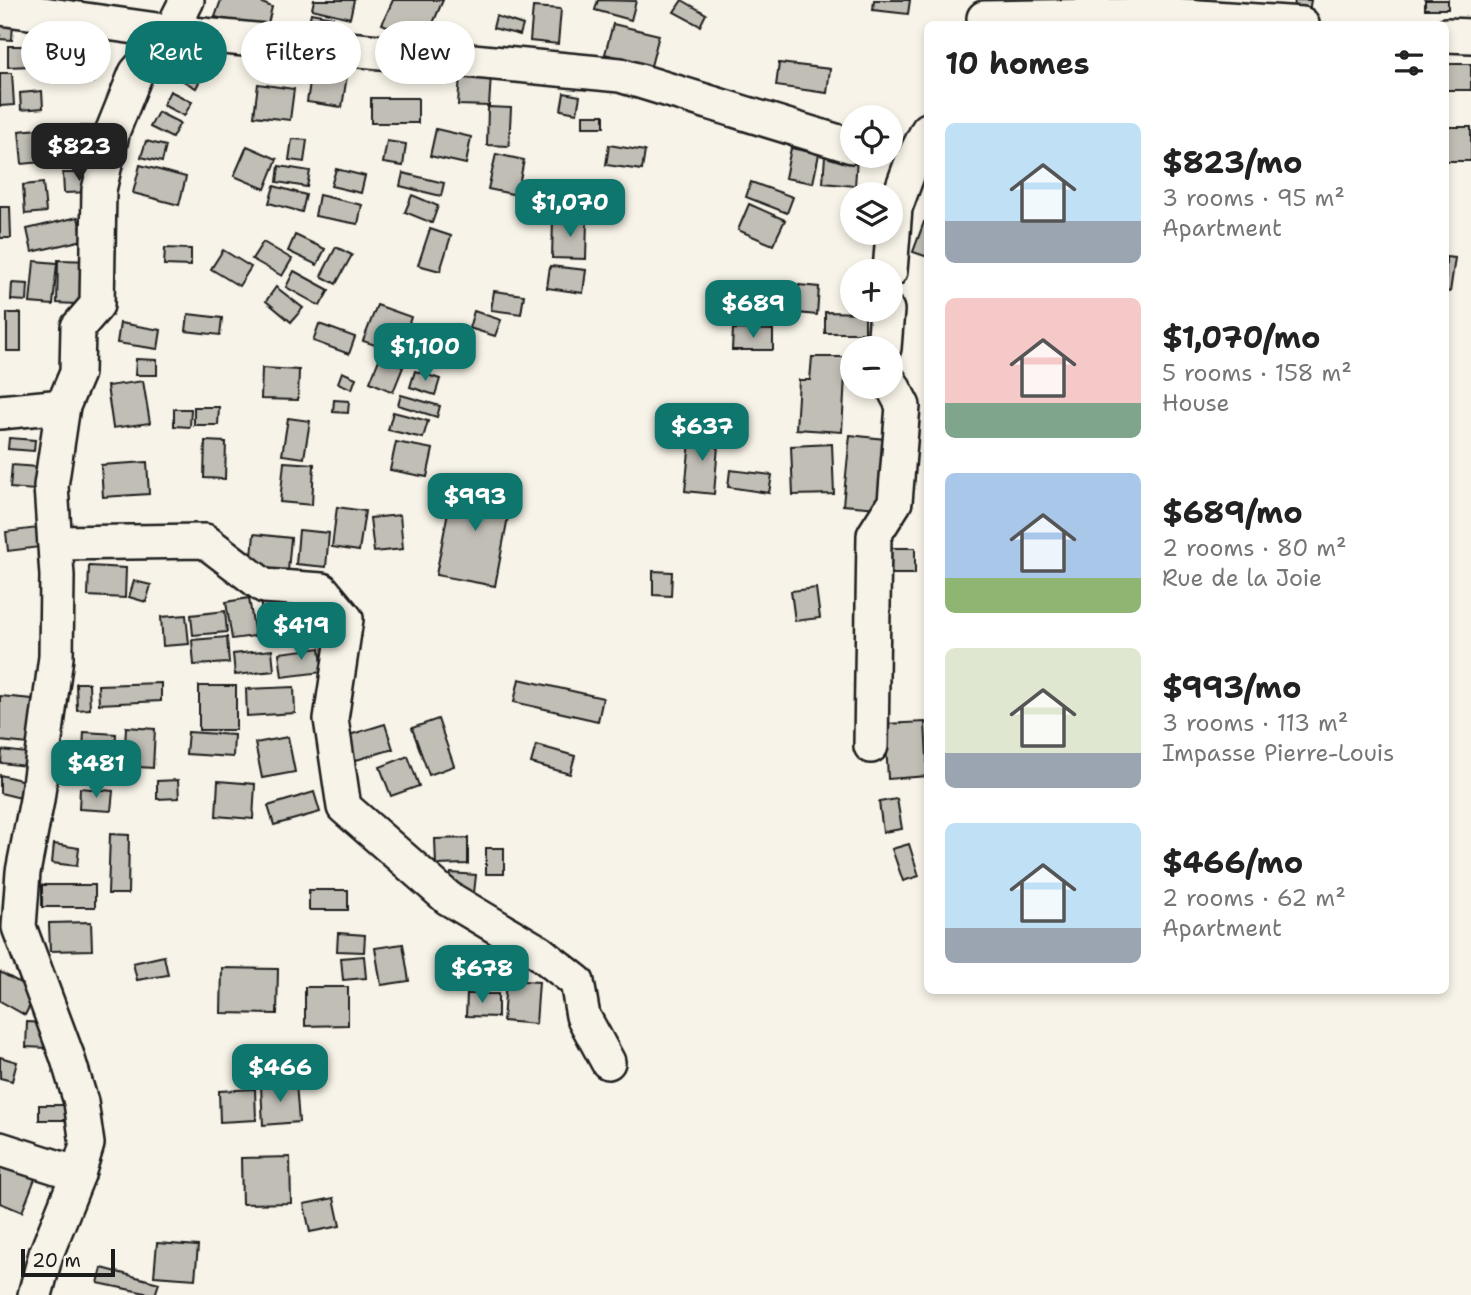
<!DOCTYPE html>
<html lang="en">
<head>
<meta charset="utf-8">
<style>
	:root { --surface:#fff; --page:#f6f6f6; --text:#222; --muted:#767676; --accent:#0f766e }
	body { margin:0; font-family:"Shantell Sans",sans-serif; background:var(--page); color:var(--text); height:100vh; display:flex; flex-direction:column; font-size:26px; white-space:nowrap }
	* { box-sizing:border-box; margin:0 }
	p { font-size:23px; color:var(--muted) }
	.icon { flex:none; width:38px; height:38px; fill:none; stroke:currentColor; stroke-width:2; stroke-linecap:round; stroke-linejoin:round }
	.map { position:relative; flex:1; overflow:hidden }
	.details { position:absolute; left:924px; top:21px; width:525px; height:973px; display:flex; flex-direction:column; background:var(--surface); border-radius:10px; box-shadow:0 4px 10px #0003 }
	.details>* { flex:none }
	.banner { position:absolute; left:21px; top:21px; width:665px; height:63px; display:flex; gap:14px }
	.tools { position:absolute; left:840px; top:105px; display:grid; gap:14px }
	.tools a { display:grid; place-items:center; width:63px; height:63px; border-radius:50%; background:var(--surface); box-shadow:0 4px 10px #0003; font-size:35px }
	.scale { position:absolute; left:21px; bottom:18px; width:94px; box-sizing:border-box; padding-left:7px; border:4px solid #1c1c1c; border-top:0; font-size:19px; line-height:24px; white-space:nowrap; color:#1c1c1c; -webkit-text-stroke:5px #f7f3e8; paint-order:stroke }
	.price { position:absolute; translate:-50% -60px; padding:0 16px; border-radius:14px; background:var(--accent); color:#fff; font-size:23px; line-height:46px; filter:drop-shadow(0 2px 4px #0008) }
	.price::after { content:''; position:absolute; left:50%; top:42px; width:21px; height:16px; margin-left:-10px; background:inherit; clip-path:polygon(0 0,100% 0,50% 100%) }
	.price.on { background:#222; color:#fff }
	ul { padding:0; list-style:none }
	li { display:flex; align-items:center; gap:21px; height:175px; padding:0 21px }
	li span { display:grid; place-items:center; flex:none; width:196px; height:140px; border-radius:10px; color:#555 }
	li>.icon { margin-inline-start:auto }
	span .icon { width:84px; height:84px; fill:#fffc; stroke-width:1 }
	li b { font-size:30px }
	h2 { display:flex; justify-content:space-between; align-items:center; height:84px; padding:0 21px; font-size:30px }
	.pill { padding:0 24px; border-radius:32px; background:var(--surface); box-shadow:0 4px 10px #0003; font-size:24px; line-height:63px }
	.pill.on { background:var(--accent); color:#fff }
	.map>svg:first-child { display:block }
	.building { fill:#c0beb5; stroke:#1c1c1c; stroke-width:2 }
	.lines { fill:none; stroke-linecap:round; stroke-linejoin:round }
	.street-casing { stroke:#1c1c1c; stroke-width:38 }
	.street { stroke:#f7f3e8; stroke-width:33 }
</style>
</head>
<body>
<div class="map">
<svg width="1471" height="1295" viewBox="0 0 1471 1295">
	<rect width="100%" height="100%" fill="#f7f3e8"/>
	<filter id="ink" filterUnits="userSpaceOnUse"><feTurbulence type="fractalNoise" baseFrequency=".0143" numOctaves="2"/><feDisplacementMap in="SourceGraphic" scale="14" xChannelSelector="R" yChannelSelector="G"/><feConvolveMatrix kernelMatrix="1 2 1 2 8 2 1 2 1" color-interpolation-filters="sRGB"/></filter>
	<g filter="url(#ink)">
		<g class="building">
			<path d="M 221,0 L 262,0 L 262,3 L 272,7 L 267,28 L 215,17 Z"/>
			<path d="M 314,0 L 354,0 L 350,18 L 312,9 Z"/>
			<path d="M 393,0 L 443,0 L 425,42 L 382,24 Z"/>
			<path d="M 598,0 L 636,1 L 631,20 L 595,10 Z"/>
			<path d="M 682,0 L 706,14 L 700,26 L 674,12 Z"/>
			<path d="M 874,0 L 910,0 L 908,14 L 873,10 Z"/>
			<path d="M 1295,0 L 1311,0 L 1309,12 L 1294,9 Z"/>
			<rect x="1425" y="0" width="23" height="9"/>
			<path d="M 533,7 L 561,9 L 558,44 L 530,41 Z"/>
			<path d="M 311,13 L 333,17 L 331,30 L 308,27 Z"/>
			<path d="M 496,16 L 523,25 L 520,35 L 493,28 Z"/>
			<path d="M 0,21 L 13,22 L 12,40 L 0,39 Z"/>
			<path d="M 613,24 L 659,35 L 651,66 L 605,54 Z"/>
			<path d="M 41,45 L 95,50 L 93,82 L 38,78 Z"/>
			<path d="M 8,46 L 30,46 L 30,66 L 8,67 Z"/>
			<path d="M 182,58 L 205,71 L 196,88 L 173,75 Z"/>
			<path d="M 779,63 L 830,69 L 827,93 L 776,86 Z"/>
			<rect x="1446" y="64" width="25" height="26"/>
			<path d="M 312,70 L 347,76 L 342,107 L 307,102 Z"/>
			<path d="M 0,73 L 12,73 L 14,105 L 0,106 Z"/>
			<path d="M 460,73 L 491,75 L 489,106 L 458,105 Z"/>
			<path d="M 258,84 L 294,89 L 290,120 L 254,116 Z"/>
			<path d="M 42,91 L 43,108 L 21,110 L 20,93 Z"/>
			<path d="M 170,91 L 192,102 L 184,116 L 163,105 Z"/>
			<path d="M 564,93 L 580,96 L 577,113 L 561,110 Z"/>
			<rect x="371" y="98" width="47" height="25"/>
			<path d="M 488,107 L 511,108 L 509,146 L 487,145 Z"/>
			<path d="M 158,112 L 180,123 L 172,138 L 150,127 Z"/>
			<rect x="583" y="115" width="21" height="12"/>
			<path d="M 81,126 L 104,127 L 103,147 L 80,146 Z"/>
			<path d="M 59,127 L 63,160 L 22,164 L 19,131 Z"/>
			<rect x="1446" y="127" width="25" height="34"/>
			<path d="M 436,129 L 471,137 L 466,164 L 430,156 Z"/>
			<path d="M 292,139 L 307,140 L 304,162 L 289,160 Z"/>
			<path d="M 146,141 L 166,146 L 162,162 L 141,157 Z"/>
			<path d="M 387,141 L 406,144 L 403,166 L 383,163 Z"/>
			<path d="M 609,145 L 645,151 L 642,170 L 606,165 Z"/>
			<path d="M 247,146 L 277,159 L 265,189 L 234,176 Z"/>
			<path d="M 791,148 L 819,154 L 813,183 L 785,178 Z"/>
			<path d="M 496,154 L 524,160 L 517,195 L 488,189 Z"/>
			<path d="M 825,156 L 857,158 L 855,186 L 823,183 Z"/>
			<path d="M 140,165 L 186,177 L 179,205 L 133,193 Z"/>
			<path d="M 279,166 L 310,171 L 307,187 L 277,182 Z"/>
			<path d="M 336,169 L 365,176 L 361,193 L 331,186 Z"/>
			<path d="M 63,173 L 94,173 L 94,192 L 64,193 Z"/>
			<path d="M 403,173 L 444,183 L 441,196 L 400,186 Z"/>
			<path d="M 751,182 L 793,197 L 787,213 L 746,197 Z"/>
			<path d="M 43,183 L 46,212 L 25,214 L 23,185 Z"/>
			<path d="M 871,183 L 890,186 L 889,194 L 869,194 Z"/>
			<path d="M 274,186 L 306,195 L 302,212 L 269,203 Z"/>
			<path d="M 319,195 L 362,205 L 358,224 L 315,216 Z"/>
			<path d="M 412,195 L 438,206 L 432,223 L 405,212 Z"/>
			<path d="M 749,204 L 785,220 L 773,245 L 738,230 Z"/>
			<path d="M 0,207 L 10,207 L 11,238 L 0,238 Z"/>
			<path d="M 78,217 L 83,240 L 32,252 L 27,229 Z"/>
			<path d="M 553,219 L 587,220 L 586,259 L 552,258 Z"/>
			<path d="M 924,222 L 928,223 L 928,257 L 913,252 Z"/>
			<path d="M 430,229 L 451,236 L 440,271 L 418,265 Z"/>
			<path d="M 295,235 L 325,249 L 317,265 L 288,251 Z"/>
			<path d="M 263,242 L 292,259 L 282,276 L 252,259 Z"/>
			<path d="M 336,247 L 352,255 L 336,284 L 321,276 Z"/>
			<path d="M 165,248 L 191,249 L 191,266 L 164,265 Z"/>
			<path d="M 223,250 L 251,267 L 239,286 L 211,269 Z"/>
			<path d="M 1446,257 L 1455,258 L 1450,292 L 1446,291 Z"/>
			<path d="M 58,260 L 95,261 L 94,305 L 57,303 Z"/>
			<path d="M 34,261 L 57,263 L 53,305 L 30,303 Z"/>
			<path d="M 550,266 L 586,270 L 583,293 L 547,288 Z"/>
			<path d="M 294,271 L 329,290 L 320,306 L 286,287 Z"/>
			<path d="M 12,283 L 28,284 L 27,301 L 11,300 Z"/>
			<path d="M 799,285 L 819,287 L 817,315 L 797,313 Z"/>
			<path d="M 276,287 L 303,308 L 291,322 L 266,301 Z"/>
			<path d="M 494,291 L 524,295 L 521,314 L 491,310 Z"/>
			<path d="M 377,305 L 411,317 L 399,353 L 363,341 Z"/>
			<path d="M 474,311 L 501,320 L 495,336 L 469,328 Z"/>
			<path d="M 825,312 L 865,313 L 865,333 L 825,333 Z"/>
			<rect x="7" y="313" width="14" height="38"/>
			<path d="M 188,314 L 222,318 L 220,335 L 186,331 Z"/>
			<path d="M 120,323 L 161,330 L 158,349 L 117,343 Z"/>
			<path d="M 319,324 L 355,337 L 349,354 L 313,341 Z"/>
			<path d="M 733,329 L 773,330 L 773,350 L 732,350 Z"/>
			<path d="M 380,357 L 403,367 L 393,392 L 370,382 Z"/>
			<path d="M 812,357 L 846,357 L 842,432 L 796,429 L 799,380 L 810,380 Z"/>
			<path d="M 136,359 L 157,360 L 157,375 L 135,375 Z"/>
			<path d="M 262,368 L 299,370 L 298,400 L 261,399 Z"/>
			<path d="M 415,371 L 440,379 L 435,395 L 410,387 Z"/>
			<path d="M 342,372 L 356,378 L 352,389 L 338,383 Z"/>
			<path d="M 143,381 L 150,423 L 113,428 L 107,386 Z"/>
			<path d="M 401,395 L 440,406 L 437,417 L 398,405 Z"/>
			<path d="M 334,400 L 349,401 L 348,413 L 333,412 Z"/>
			<path d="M 194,407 L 219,407 L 218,425 L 194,425 Z"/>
			<path d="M 174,409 L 191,409 L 190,427 L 174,426 Z"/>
			<path d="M 393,412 L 428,421 L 423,438 L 388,430 Z"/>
			<path d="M 288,418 L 310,421 L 304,458 L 282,455 Z"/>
			<path d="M 691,431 L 719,434 L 714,494 L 685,491 Z"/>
			<path d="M 850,435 L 884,439 L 878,508 L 843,505 Z"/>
			<path d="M 9,438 L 35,440 L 34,451 L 8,449 Z"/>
			<path d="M 205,441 L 226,442 L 225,479 L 204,478 Z"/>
			<path d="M 396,442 L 433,449 L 427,477 L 390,470 Z"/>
			<path d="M 832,444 L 834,494 L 793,495 L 791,446 Z"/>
			<path d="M 147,462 L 149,494 L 103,497 L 101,465 Z"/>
			<path d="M 284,462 L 314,464 L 312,505 L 280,502 Z"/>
			<path d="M 12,465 L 37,467 L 35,490 L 10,488 Z"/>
			<path d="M 730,470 L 772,475 L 769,493 L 728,487 Z"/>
			<path d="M 454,480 L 513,490 L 495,586 L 436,575 Z"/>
			<path d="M 337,507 L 365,511 L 359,551 L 332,547 Z"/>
			<path d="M 400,515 L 403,549 L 374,552 L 370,518 Z"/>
			<path d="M 37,528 L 40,547 L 8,551 L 6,532 Z"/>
			<path d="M 299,530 L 329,533 L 326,567 L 296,564 Z"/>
			<path d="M 254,534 L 291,538 L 288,571 L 251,568 Z"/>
			<rect x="889" y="548" width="26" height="26"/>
			<path d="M 89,566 L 126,568 L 125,598 L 88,596 Z"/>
			<path d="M 653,571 L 672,572 L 671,596 L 653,595 Z"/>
			<path d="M 134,581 L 151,585 L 146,602 L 129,597 Z"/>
			<path d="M 816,588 L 820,618 L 795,621 L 791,591 Z"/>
			<path d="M 249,598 L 255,636 L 232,639 L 226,602 Z"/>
			<path d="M 296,601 L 297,638 L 261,639 L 261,602 Z"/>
			<path d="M 225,611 L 227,632 L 193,635 L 191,615 Z"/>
			<path d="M 186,615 L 189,644 L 163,646 L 161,617 Z"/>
			<path d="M 227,637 L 229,663 L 194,665 L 192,640 Z"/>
			<path d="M 320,648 L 323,672 L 282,677 L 279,653 Z"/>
			<path d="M 272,650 L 274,671 L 235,675 L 233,654 Z"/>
			<path d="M 519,679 L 603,698 L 598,721 L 514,702 Z"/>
			<path d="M 76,683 L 89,683 L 90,709 L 77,710 Z"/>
			<path d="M 161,683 L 161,701 L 99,704 L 98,685 Z"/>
			<rect x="199" y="686" width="37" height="44"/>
			<path d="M 294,687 L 295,713 L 247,716 L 246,689 Z"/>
			<path d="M 0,696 L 43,700 L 38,745 L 0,741 Z"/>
			<path d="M 438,719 L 454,766 L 429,775 L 412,728 Z"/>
			<path d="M 925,722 L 928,776 L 888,779 L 885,724 Z"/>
			<path d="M 385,724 L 393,749 L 353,761 L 346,736 Z"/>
			<path d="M 126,727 L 155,729 L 153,768 L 124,766 Z"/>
			<path d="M 84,732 L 116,734 L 114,768 L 82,766 Z"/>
			<path d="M 188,732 L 234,735 L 233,757 L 186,754 Z"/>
			<path d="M 288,737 L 295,772 L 262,778 L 255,743 Z"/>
			<path d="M 536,745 L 575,756 L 570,774 L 531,763 Z"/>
			<path d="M 2,750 L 35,754 L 33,767 L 1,763 Z"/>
			<path d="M 408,756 L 419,786 L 391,796 L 380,767 Z"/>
			<path d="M 0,775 L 25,781 L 21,798 L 0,793 Z"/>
			<path d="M 178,780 L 179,798 L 157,799 L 157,781 Z"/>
			<path d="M 218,781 L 255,784 L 253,819 L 216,816 Z"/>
			<path d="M 80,788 L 113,791 L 111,811 L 79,809 Z"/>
			<path d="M 314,792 L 320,812 L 274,825 L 268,806 Z"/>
			<path d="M 897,799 L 902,829 L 883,832 L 879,802 Z"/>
			<path d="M 110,834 L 129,835 L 128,894 L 108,894 Z"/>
			<path d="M 468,838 L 468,864 L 436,865 L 435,839 Z"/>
			<path d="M 54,844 L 79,848 L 77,866 L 52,863 Z"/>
			<path d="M 909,844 L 919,876 L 903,881 L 892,849 Z"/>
			<rect x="486" y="848" width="18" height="26"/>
			<path d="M 451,873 L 476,875 L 474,893 L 449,891 Z"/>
			<rect x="42" y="885" width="53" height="22"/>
			<rect x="309" y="890" width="39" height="20"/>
			<path d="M 91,922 L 92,950 L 50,951 L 49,923 Z"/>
			<path d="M 338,933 L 365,935 L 364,952 L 337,951 Z"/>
			<path d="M 403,944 L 409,981 L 381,985 L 375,948 Z"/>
			<path d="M 164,956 L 168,975 L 137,980 L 133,963 Z"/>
			<path d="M 364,956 L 366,978 L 343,980 L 341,958 Z"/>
			<path d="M 462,959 L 499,963 L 496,988 L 459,985 Z"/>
			<path d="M 222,968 L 278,969 L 277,1014 L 221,1013 Z"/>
			<path d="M 0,972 L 37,992 L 25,1015 L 0,1001 Z"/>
			<path d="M 506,980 L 539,982 L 536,1024 L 503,1021 Z"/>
			<path d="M 305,987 L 348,987 L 348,1025 L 305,1026 Z"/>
			<path d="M 467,994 L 498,994 L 498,1017 L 466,1016 Z"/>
			<path d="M 27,1022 L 47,1023 L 47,1048 L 26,1047 Z"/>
			<path d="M 0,1057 L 17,1062 L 12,1081 L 0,1078 Z"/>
			<path d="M 296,1083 L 299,1122 L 263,1125 L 261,1086 Z"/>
			<path d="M 255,1089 L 256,1120 L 220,1122 L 219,1091 Z"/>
			<rect x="39" y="1105" width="29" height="15"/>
			<path d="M 290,1157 L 291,1203 L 242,1204 L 241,1158 Z"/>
			<path d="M 0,1162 L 36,1176 L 22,1212 L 0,1203 Z"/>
			<path d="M 334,1198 L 340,1226 L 310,1232 L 304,1204 Z"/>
			<path d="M 157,1243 L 198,1246 L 195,1279 L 154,1276 Z"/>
			<path d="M 102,1268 L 159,1283 L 155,1295 L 98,1283 Z"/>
		</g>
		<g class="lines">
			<defs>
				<g id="street">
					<path d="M 0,8 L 171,32 L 620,75 L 852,146"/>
					<path d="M 984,18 L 1170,15 L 1302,24"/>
					<path d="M 1446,35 L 1471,36"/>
					<path d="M 890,271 L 895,208 L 912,162 L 928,130"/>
					<path d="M 884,348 L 887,310"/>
					<path d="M 0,412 L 63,406"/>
					<path d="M 55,543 L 205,541 L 264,586 L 322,590 L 346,619 L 331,719 L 344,807 L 448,898 L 539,952 L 577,982 L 583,1016 L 608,1062"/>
					<path d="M 871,746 L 874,535 L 895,502 L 903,406 L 891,383"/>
					<path d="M 0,1149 L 78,1174"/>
					<path d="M 35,1295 L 46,1254 L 78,1174 L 87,1144 L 81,1102 L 67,1056 L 19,927 L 23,872 L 37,800 L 56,657 L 57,576 L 51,486 L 63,406 L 77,373 L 78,327 L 97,305 L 99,190 L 113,130 L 136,73 L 171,32 L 187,0"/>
				</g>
			</defs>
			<use href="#street" class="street-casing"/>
			<use href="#street" class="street"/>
		</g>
	</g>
</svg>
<div class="tools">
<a><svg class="icon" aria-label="locate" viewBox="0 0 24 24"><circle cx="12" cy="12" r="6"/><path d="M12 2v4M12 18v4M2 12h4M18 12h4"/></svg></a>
<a><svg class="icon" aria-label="layers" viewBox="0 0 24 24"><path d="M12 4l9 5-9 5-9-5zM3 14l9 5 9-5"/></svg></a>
<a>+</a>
<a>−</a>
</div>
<div class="scale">20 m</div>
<b class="price on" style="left:79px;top:183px">$823</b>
<b class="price" style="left:570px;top:239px">$1,070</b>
<b class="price" style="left:753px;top:340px">$689</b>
<b class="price" style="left:425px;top:383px">$1,100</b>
<b class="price" style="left:702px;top:463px">$637</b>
<b class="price" style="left:475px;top:533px">$993</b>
<b class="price" style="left:301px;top:662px">$419</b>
<b class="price" style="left:96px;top:800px">$481</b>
<b class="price" style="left:482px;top:1005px">$678</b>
<b class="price" style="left:280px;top:1104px">$466</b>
<div class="banner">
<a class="pill">Buy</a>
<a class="pill on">Rent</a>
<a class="pill">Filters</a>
<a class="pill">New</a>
</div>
<section class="details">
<h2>10 homes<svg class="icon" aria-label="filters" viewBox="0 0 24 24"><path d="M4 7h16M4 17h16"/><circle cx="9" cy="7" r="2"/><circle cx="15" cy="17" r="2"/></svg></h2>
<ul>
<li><span style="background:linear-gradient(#bfe0f5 70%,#9aa5b1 0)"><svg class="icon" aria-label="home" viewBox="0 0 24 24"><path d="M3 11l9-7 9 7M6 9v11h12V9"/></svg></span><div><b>$823/mo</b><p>3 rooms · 95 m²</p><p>Apartment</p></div></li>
<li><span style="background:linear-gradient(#f6c9c9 75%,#7fa58c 0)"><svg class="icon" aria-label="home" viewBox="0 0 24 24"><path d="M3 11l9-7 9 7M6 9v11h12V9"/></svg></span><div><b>$1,070/mo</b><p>5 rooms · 158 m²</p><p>House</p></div></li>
<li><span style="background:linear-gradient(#a9c7e8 75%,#8fb573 0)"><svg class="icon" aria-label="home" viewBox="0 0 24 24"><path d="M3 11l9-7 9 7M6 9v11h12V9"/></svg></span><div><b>$689/mo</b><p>2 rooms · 80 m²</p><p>Rue de la Joie</p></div></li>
<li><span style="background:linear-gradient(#dfe7d0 75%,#9aa5b1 0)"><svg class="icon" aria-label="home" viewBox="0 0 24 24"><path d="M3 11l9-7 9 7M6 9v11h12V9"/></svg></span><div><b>$993/mo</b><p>3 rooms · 113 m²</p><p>Impasse Pierre-Louis</p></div></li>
<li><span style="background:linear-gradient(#bfe0f5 75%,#9aa5b1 0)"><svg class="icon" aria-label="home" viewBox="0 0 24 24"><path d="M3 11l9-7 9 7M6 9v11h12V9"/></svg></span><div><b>$466/mo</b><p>2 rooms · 62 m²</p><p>Apartment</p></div></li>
</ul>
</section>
</div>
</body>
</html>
